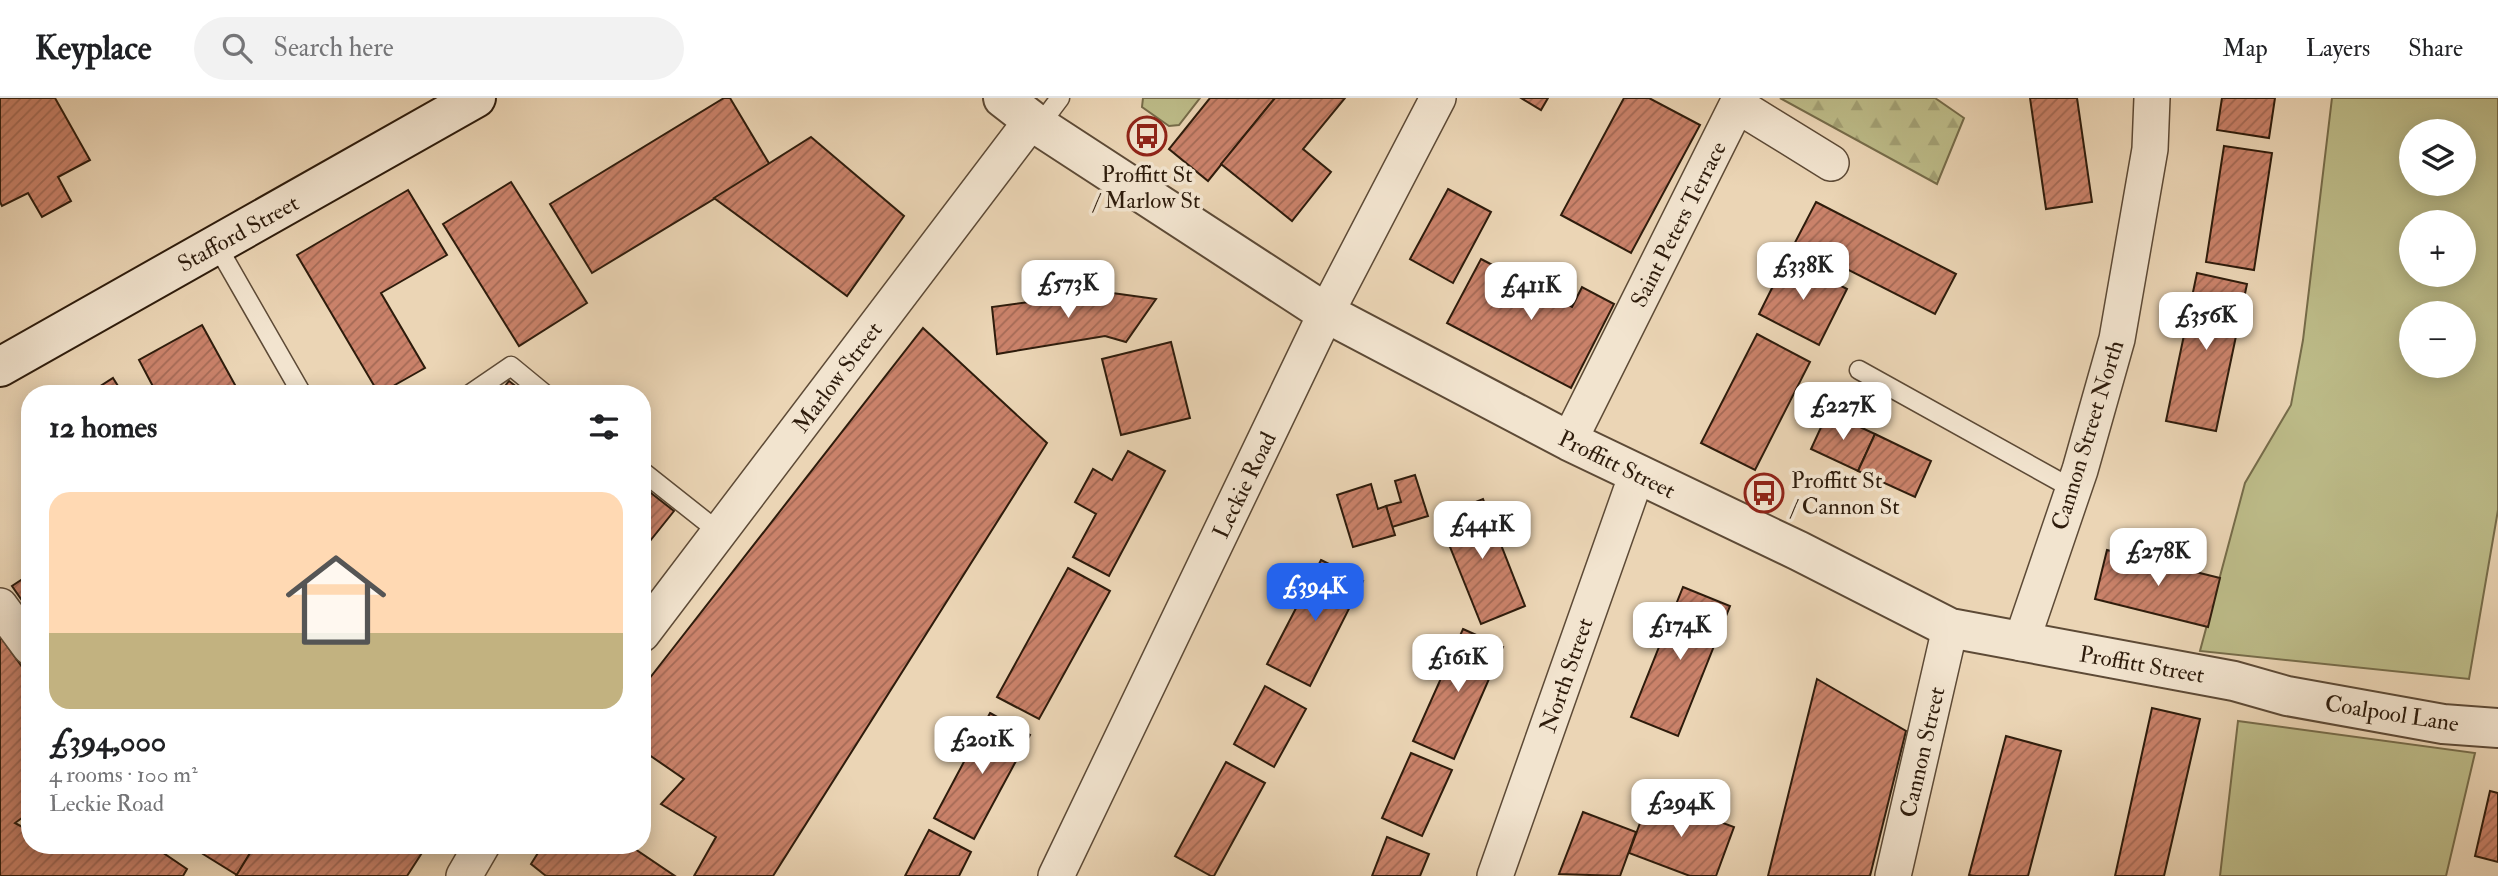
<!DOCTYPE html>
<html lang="en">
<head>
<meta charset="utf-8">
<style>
	:root { --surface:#fff; --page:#f2f2f2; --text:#202124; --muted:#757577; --line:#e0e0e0; --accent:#2563eb }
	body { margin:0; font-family:"IM FELL Double Pica",serif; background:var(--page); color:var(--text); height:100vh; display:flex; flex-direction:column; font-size:26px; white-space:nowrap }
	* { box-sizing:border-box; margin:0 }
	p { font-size:23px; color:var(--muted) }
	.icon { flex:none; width:38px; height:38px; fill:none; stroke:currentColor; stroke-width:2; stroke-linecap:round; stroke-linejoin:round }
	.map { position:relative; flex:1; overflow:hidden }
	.panel { position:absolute; left:21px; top:287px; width:630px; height:469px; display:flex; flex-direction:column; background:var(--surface); border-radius:28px; box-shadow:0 4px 18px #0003 }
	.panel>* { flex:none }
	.fabs { position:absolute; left:2399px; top:21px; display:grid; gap:14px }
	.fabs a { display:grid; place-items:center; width:77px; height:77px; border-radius:50%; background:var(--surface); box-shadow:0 4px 18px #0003; font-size:35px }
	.price { position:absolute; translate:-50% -60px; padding:0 16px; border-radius:14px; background:#fff; color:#222; font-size:23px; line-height:46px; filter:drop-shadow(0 2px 4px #0008) }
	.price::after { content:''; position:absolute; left:50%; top:42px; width:21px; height:16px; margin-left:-10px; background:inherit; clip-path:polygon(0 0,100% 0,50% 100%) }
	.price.on { background:var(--accent); color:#fff }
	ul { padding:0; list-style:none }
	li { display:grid; align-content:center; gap:14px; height:371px; padding:0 28px }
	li+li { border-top:2px solid var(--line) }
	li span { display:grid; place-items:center; height:217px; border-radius:21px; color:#555 }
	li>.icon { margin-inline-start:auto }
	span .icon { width:126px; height:126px; fill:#fffc; stroke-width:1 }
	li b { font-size:30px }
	h2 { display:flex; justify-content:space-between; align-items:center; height:84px; padding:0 28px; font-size:30px }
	header { display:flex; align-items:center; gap:42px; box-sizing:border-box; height:98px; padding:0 35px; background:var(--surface); border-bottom:2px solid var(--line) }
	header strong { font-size:33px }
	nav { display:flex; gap:38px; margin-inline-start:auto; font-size:24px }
	.search { width:490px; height:63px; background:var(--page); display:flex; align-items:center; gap:18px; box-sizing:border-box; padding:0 24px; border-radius:38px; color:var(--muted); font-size:26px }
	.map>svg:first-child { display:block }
	.green { fill:#bdbc89; stroke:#766c4a; stroke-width:2; fill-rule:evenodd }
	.forest { fill:url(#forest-firs); stroke:#766c4a; stroke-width:2 }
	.building { fill:url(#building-hatch); stroke:#2e1c0c; stroke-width:2 }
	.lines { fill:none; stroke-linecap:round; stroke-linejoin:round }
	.service-casing { stroke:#5d4a36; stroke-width:21 }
	.minor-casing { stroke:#5d4a36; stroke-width:38 }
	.tertiary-casing { stroke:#5d4a36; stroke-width:42 }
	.secondary-casing { stroke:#2e1c0c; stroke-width:42 }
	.service { stroke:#f2e4cf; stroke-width:18 }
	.minor { stroke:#f2e4cf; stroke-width:35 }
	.tertiary { stroke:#f2e4cf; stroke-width:38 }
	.secondary { stroke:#f2e4cf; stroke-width:38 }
	.labels { text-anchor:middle; stroke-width:7; stroke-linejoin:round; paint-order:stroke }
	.poi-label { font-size:23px; fill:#2e1c0c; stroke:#f2e4cf }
	.street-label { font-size:23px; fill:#2e1c0c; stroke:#f2e4cf }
</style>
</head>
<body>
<header>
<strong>Keyplace</strong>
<div class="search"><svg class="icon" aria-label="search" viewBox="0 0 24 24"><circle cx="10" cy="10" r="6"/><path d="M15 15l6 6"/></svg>Search here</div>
<nav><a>Map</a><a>Layers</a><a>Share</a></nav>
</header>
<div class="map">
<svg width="2498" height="778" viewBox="0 0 2498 778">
	<defs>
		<pattern id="forest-firs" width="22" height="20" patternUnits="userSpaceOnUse" patternTransform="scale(1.75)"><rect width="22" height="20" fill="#bdbc89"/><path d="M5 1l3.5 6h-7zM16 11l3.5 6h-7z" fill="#a3a175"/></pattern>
		<pattern id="building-hatch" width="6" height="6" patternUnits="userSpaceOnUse" patternTransform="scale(1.75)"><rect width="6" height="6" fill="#ca826a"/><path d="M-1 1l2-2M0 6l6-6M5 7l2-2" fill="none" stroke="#a46a56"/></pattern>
	</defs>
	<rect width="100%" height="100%" fill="#ebd5b5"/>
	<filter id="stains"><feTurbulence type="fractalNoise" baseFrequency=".00286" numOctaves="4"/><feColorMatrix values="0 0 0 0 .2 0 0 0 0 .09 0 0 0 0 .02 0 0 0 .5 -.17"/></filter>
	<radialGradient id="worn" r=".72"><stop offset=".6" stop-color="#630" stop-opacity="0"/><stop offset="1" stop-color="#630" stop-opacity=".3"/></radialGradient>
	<g class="green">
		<path d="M 1143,0 L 1200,0 L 1179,27 L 1169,28 L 1142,9 Z"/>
		<path d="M 2332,0 L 2498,0 L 2498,412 L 2469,581 L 2200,553 L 2245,385 L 2291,307 L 2303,242 ZM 2412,33 L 2464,33 L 2464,86 L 2412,86 ZM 2412,124 L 2464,124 L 2464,177 L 2412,177 ZM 2412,215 L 2464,215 L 2464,268 L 2412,268 Z"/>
		<path d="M 2238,623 L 2475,655 L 2446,778 L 2220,778 Z"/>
	</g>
	<path class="forest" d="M 1780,0 L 1935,0 L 1964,20 L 1937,86 Z"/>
	<g class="building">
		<path d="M 0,0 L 55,0 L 90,62 L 58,79 L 71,103 L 42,119 L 28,95 L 2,108 L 0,104 Z"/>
		<path d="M 724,0 L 730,0 L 770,67 L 592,175 L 550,106 Z"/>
		<path d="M 1210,0 L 1275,0 L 1208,83 L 1169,51 Z"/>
		<path d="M 1275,0 L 1345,0 L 1303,51 L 1331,74 L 1292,123 L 1221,66 Z"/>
		<path d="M 1521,0 L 1548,0 L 1541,12 Z"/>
		<path d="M 1624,0 L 1649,0 L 1700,27 L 1631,155 L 1561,117 Z"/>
		<path d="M 2030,0 L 2077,0 L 2092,104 L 2046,111 Z"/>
		<path d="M 2222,0 L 2275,0 L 2269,40 L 2217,32 Z"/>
		<path d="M 811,39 L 904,118 L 847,198 L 714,100 Z"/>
		<path d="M 2224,48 L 2272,55 L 2254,172 L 2206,164 Z"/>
		<path d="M 511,84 L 587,205 L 519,248 L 443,126 Z"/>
		<path d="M 1448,91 L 1491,114 L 1453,185 L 1410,161 Z"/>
		<path d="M 408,92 L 447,157 L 381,195 L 425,270 L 379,296 L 297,157 Z"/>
		<path d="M 1816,104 L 1956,176 L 1935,216 L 1841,168 L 1832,184 L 1787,160 Z"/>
		<path d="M 1787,160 L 1847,191 L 1819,247 L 1759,216 Z"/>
		<path d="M 1481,161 L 1572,209 L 1582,189 L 1614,206 L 1571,290 L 1447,225 Z"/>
		<path d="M 2197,175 L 2247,186 L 2216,333 L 2166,323 Z"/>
		<path d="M 1105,194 L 1156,201 L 1126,244 L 1105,238 L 997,256 L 992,209 Z"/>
		<path d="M 202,227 L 240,296 L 157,296 L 139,262 Z"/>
		<path d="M 923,230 L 1047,345 L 773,778 L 694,778 L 716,739 L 661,706 L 684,681 L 642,652 L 642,590 Z"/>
		<path d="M 1757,236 L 1810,264 L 1755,372 L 1701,345 Z"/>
		<path d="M 1171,244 L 1190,320 L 1121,337 L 1102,261 Z"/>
		<path d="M 113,280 L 123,296 L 88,296 Z"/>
		<path d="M 509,283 L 526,296 L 499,296 Z"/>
		<path d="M 1828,314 L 1875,336 L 1858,373 L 1811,351 Z"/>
		<path d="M 1875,336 L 1931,363 L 1915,399 L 1858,373 Z"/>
		<path d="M 1128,353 L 1165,373 L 1109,478 L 1073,459 L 1096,416 L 1075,404 L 1093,371 L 1112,382 Z"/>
		<path d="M 1415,377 L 1428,418 L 1392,429 L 1386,408 L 1401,404 L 1395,383 Z"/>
		<path d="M 1371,386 L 1378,411 L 1386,408 L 1395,437 L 1353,449 L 1337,397 Z"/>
		<path d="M 642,388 L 674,413 L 642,453 Z"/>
		<path d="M 1483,401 L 1525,508 L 1481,526 L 1438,419 Z"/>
		<path d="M 2107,452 L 2220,480 L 2208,529 L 2095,501 Z"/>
		<path d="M 1321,462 L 1363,483 L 1310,588 L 1267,566 Z"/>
		<path d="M 1068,470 L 1110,493 L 1039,621 L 997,599 Z"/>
		<path d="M 30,476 L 30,514 L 12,488 Z"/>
		<path d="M 1683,489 L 1730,508 L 1678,638 L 1631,619 Z"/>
		<path d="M 1463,531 L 1503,549 L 1454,661 L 1413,643 Z"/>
		<path d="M 0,538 L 30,580 L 30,714 L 15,725 L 30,733 L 30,747 L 55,747 L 62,751 L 65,747 L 163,747 L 159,752 L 187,771 L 183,778 L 0,778 Z"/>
		<path d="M 1817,581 L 1906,633 L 1870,778 L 1768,778 Z"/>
		<path d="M 1265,588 L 1306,611 L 1274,669 L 1234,646 Z"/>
		<path d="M 2152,610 L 2200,621 L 2164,778 L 2115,778 Z"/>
		<path d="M 990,615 L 1030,637 L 974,741 L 934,720 Z"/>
		<path d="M 2006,638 L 2061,653 L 2028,778 L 1974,778 L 1969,777 Z"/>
		<path d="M 1411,655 L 1452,672 L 1422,738 L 1382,720 Z"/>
		<path d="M 1226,664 L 1265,685 L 1214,778 L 1211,778 L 1175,758 Z"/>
		<path d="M 2490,693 L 2498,695 L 2498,764 L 2475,758 Z"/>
		<path d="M 1650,698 L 1734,729 L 1716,778 L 1690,778 L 1629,755 Z"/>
		<path d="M 1583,714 L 1636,734 L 1620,778 L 1559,776 Z"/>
		<path d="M 929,732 L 971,754 L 959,778 L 905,778 Z"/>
		<path d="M 1387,739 L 1429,756 L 1420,778 L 1372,778 Z"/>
		<path d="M 209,747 L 255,747 L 237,777 L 203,756 Z"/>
		<path d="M 255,747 L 427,747 L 407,778 L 236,778 Z"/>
		<path d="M 543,747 L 629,747 L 675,778 L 546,778 L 531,766 Z"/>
	</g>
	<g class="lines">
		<defs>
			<g id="service">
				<path d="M 1039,28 L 1060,0"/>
				<path d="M 216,146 L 302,296"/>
				<path d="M 1859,272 L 2073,391"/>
				<path d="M 470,296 L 511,268 L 545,296"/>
				<path d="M 642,373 L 719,434"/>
			</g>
			<g id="minor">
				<path d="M 1569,343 L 1737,7 L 1831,65"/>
				<path d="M 0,508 L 30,549"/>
				<path d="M 642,536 L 1032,22"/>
				<path d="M 2021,545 L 2080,372 L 2117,241 L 2150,51 L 2152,0"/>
				<path d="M 464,778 L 482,747"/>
				<path d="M 1056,778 L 1326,215 L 1438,0"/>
				<path d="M 1495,778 L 1637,376"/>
				<path d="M 1893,778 L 1950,530"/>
			</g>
			<path id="tertiary" d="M 1003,0 L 1039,28 L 1326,215 L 1569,343 L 1799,453 L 1950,530 L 2234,583 L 2287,598 L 2443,626 L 2498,630"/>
			<path id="secondary" d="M 0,269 L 476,0"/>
		</defs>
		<use href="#service" class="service-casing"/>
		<use href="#minor" class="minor-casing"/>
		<use href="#tertiary" class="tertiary-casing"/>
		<use href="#secondary" class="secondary-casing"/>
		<use href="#service" class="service"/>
		<use href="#minor" class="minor"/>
		<use href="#tertiary" class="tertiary"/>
		<use href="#secondary" class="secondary"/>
	</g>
	<defs>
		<symbol id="bus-ring" viewBox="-11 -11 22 22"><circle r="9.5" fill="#f2e4cf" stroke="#8f2418" stroke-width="1.5"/><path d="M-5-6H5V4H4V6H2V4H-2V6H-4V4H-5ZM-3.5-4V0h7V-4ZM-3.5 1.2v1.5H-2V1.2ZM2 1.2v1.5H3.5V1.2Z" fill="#8f2418"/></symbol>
	</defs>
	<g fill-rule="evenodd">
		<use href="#bus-ring" x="1125" y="16" width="44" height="44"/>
		<use href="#bus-ring" x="1742" y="373" width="44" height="44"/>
	</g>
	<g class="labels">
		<g class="poi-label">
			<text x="1147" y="84">Proffitt St<tspan x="1147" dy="26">/ Marlow St</tspan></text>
			<text x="1791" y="390" text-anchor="start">Proffitt St<tspan x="1791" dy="26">/ Cannon St</tspan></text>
		</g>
		<g class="street-label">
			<text transform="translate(1678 126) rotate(-63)" y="8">Saint Peters Terrace</text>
			<text transform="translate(238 135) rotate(-29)" y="8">Stafford Street</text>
			<text transform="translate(837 279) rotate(-53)" y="8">Marlow Street</text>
			<text transform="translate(2087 337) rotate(-73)" y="8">Cannon Street North</text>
			<text transform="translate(1617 366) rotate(26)" y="8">Proffitt Street</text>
			<text transform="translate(1244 387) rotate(-64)" y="8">Leckie Road</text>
			<text transform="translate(2142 566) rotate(10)" y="8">Proffitt Street</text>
			<text transform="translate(1566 577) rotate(-71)" y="8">North Street</text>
			<text transform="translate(2392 615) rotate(9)" y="8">Coalpool Lane</text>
			<text transform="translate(1922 654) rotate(-77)" y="8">Cannon Street</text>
		</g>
	</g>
	<rect width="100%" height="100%" filter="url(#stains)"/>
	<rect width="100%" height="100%" fill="url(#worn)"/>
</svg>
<div class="fabs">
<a><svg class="icon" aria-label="layers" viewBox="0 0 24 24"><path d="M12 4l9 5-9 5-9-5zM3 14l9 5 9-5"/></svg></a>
<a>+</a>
<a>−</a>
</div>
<b class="price" style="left:1803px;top:204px">£338K</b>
<b class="price" style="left:1068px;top:222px">£573K</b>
<b class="price" style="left:1531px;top:224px">£411K</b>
<b class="price" style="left:2206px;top:254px">£356K</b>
<b class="price" style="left:1843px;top:344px">£227K</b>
<b class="price" style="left:1482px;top:463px">£441K</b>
<b class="price" style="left:2158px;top:490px">£278K</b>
<b class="price on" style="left:1315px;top:525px">£394K</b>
<b class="price" style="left:1680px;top:564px">£174K</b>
<b class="price" style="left:1458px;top:596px">£161K</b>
<b class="price" style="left:982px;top:678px">£201K</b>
<b class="price" style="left:1681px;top:741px">£294K</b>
<section class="panel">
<h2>12 homes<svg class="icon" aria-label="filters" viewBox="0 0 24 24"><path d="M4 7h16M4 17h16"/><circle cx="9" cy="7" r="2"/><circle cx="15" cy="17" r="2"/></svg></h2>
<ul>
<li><span style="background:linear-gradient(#ffd9b3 65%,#c2b280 0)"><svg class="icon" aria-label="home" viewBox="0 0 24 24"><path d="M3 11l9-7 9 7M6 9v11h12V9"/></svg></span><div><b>£394,000</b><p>4 rooms · 100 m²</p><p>Leckie Road</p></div></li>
</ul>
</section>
</div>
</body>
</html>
